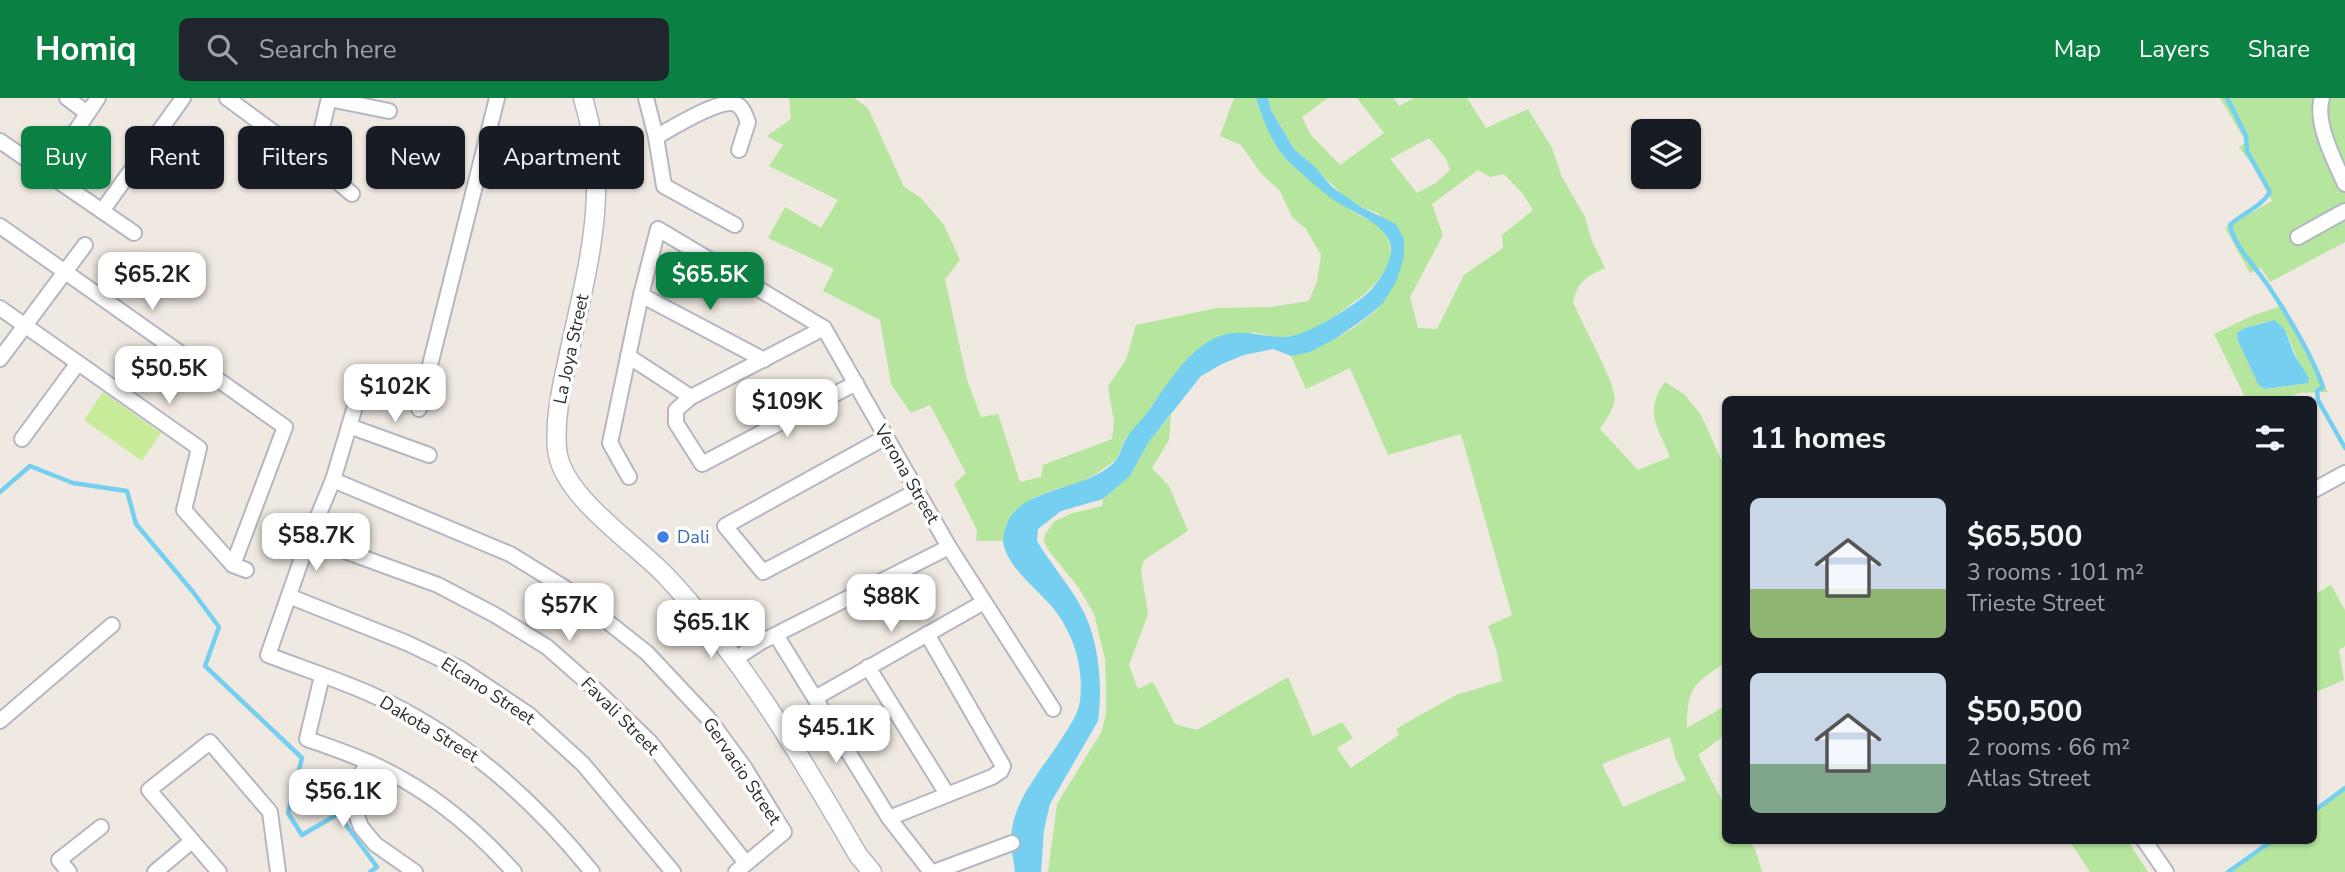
<!DOCTYPE html>
<html lang="en">
<head>
<meta charset="utf-8">
<style>
	:root { --surface:#171b24; --page:#20242c; --text:#f1f3f6; --muted:#9ea1a6; --accent:#0b8043 }
	body { margin:0; font-family:"Nunito Sans",sans-serif; background:var(--page); color:var(--text); height:100vh; display:flex; flex-direction:column; font-size:26px; white-space:nowrap }
	* { box-sizing:border-box; margin:0 }
	p { font-size:23px; color:var(--muted) }
	.icon { flex:none; width:38px; height:38px; fill:none; stroke:currentColor; stroke-width:2; stroke-linecap:round; stroke-linejoin:round }
	.map { position:relative; flex:1; overflow:hidden }
	.details { position:absolute; left:1722px; top:298px; width:595px; height:448px; display:flex; flex-direction:column; background:var(--surface); border-radius:10px; box-shadow:0 2px 5px #0004 }
	.details>* { flex:none }
	.top-card { position:absolute; left:21px; top:28px; width:665px; height:63px; display:flex; gap:14px }
	.controls { position:absolute; left:1631px; top:21px; display:grid; gap:14px }
	.controls a { display:grid; place-items:center; width:70px; height:70px; border-radius:10px; background:var(--surface); box-shadow:0 2px 5px #0004; font-size:35px }
	.price { position:absolute; translate:-50% -60px; padding:0 16px; border-radius:14px; background:#fff; color:#222; font-size:23px; line-height:46px; filter:drop-shadow(0 2px 4px #0008) }
	.price::after { content:''; position:absolute; left:50%; top:42px; width:21px; height:16px; margin-left:-10px; background:inherit; clip-path:polygon(0 0,100% 0,50% 100%) }
	.price.on { background:var(--accent); color:#fff }
	ul { padding:0; list-style:none }
	li { display:flex; align-items:center; gap:21px; height:175px; padding:0 28px }
	li span { display:grid; place-items:center; flex:none; width:196px; height:140px; border-radius:10px; color:#555 }
	li>.icon { margin-inline-start:auto }
	span .icon { width:84px; height:84px; fill:#fffc; stroke-width:1 }
	li b { font-size:30px }
	h2 { display:flex; justify-content:space-between; align-items:center; height:84px; padding:0 28px; font-size:30px }
	.pill { padding:0 24px; border-radius:10px; background:var(--surface); box-shadow:0 2px 5px #0004; font-size:24px; line-height:63px }
	.pill.on { background:var(--accent); color:#fff }
	header { display:flex; align-items:center; gap:42px; box-sizing:border-box; height:98px; padding:0 35px; background:var(--accent); color:#fff }
	header strong { font-size:33px }
	nav { display:flex; gap:38px; margin-inline-start:auto; font-size:24px }
	.search { width:490px; height:63px; background:var(--page); display:flex; align-items:center; gap:18px; box-sizing:border-box; padding:0 24px; border-radius:10px; color:var(--muted); font-size:26px }
	.map>svg:first-child { display:block }
	.green { fill:#b6e59e; fill-rule:evenodd }
	.pitch { fill:#c9ec9a }
	.water { fill:#75cff0 }
	.lines { fill:none; stroke-linecap:round; stroke-linejoin:round }
	.stream { stroke:#75cff0; stroke-width:4.5 }
	.minor-casing { stroke:#b4b7c1; stroke-width:18 }
	.tertiary-casing { stroke:#b4b7c1; stroke-width:21 }
	.minor { stroke:#fff; stroke-width:14 }
	.tertiary { stroke:#fff; stroke-width:18 }
	.shop-dot { fill:#3f7fe0; stroke:#fff; stroke-width:2.5 }
	.labels { text-anchor:middle; stroke-width:7; stroke-linejoin:round; paint-order:stroke }
	.street-label { font-size:18px; fill:#2e2e2e; stroke:#fff }
	.shop-label { font-size:18px; fill:#366cbe; stroke:#fff; text-anchor:start }
</style>
</head>
<body>
<header>
<strong>Homiq</strong>
<div class="search"><svg class="icon" aria-label="search" viewBox="0 0 24 24"><circle cx="10" cy="10" r="6"/><path d="M15 15l6 6"/></svg>Search here</div>
<nav><a>Map</a><a>Layers</a><a>Share</a></nav>
</header>
<div class="map">
<svg width="2345" height="774" viewBox="0 0 2345 774">
	<rect width="100%" height="100%" fill="#efe9e1"/>
	<g class="green">
		<path d="M 789,0 L 854,0 L 868,10 L 904,89 L 921,100 L 944,127 L 960,162 L 945,181 L 967,282 L 981,319 L 998,316 L 1020,384 L 1041,379 L 1043,367 L 1112,341 L 1114,324 L 1108,288 L 1126,262 L 1136,227 L 1217,210 L 1270,209 L 1309,203 L 1317,183 L 1321,157 L 1306,131 L 1292,119 L 1280,93 L 1261,75 L 1241,47 L 1220,38 L 1234,0 L 1256,0 C 1263,22 1272,44 1287,61 C 1302,78 1335,101 1354,114 C 1361,119 1371,122 1377,127 C 1410,156 1375,190 1350,207 C 1333,220 1305,240 1283,239 C 1273,239 1262,236 1252,234 L 1145,318 L 1125,341 L 1117,361 L 1096,376 L 1075,387 L 1056,391 L 1033,400 L 1018,412 L 1007,424 L 1002,443 L 976,443 L 977,432 L 954,386 L 966,375 L 930,307 L 911,315 L 891,286 L 880,222 L 823,193 L 834,171 L 768,140 L 785,109 L 821,130 L 838,102 L 769,68 L 783,47 L 767,38 L 791,21 Z"/>
		<path d="M 1268,0 L 1328,0 L 1302,19 L 1311,37 L 1340,67 L 1384,35 L 1357,0 L 1394,0 L 1399,8 L 1414,0 L 1467,0 L 1486,30 L 1528,11 L 1552,50 L 1562,79 L 1585,119 L 1592,143 L 1605,170 C 1586,178 1578,184 1573,204 C 1581,224 1616,286 1615,301 C 1614,311 1605,323 1600,331 L 1638,372 L 1670,359 C 1658,329 1643,314 1665,284 L 1684,296 L 1701,317 L 1725,370 L 1725,565 C 1693,586 1687,590 1687,630 L 1725,608 L 1725,637 L 1698,657 L 1725,708 L 1726,742 L 1749,742 L 1755,751 L 1762,774 L 1048,774 L 1057,706 L 1102,633 L 1106,615 L 1106,591 L 1105,561 L 1094,516 L 1079,490 L 1049,453 L 1044,444 L 1045,436 L 1055,423 L 1073,415 L 1102,408 L 1103,401 L 1130,378 L 1148,345 L 1171,317 L 1169,342 L 1152,370 L 1169,388 L 1188,433 L 1144,462 L 1141,472 L 1148,516 L 1129,567 L 1138,591 L 1153,584 L 1175,626 L 1197,632 L 1288,579 L 1313,638 L 1342,624 L 1353,640 L 1337,650 L 1351,670 L 1399,637 L 1396,631 L 1456,597 L 1502,583 L 1497,554 L 1488,528 L 1512,517 L 1461,336 L 1388,357 L 1350,270 L 1306,291 L 1291,258 C 1318,253 1365,227 1382,205 C 1392,193 1398,174 1404,160 L 1378,115 L 1361,109 L 1344,98 L 1294,51 L 1271,12 ZM 1429,40 L 1446,61 L 1450,72 L 1436,85 L 1417,95 L 1390,61 ZM 1478,72 L 1490,79 L 1504,76 L 1523,96 L 1533,112 L 1502,137 L 1503,150 L 1464,177 L 1437,231 L 1418,230 L 1410,199 L 1443,137 L 1432,106 ZM 1670,639 L 1675,659 L 1686,682 L 1623,709 L 1602,666 Z"/>
		<path d="M 2220,0 L 2345,0 L 2345,144 L 2270,184 L 2261,170 L 2250,175 L 2225,130 L 2272,103 L 2251,65 L 2239,49 L 2246,44 Z"/>
		<path d="M 2284,207 L 2328,294 L 2299,295 L 2285,301 L 2246,301 L 2214,236 L 2254,217 ZM 2265,224 L 2285,232 L 2308,285 L 2267,291 L 2259,288 L 2238,243 L 2245,230 Z"/>
		<path d="M 2331,487 L 2345,512 L 2345,548 L 2339,552 L 2344,582 L 2314,595 L 2314,497 Z"/>
		<path d="M 2345,690 L 2345,774 L 2228,774 L 2273,742 L 2314,742 L 2314,713 Z"/>
		<path d="M 2069,742 L 2127,742 L 2148,774 L 2090,774 Z"/>
	</g>
	<path class="pitch" d="M 103,294 L 161,335 L 142,363 L 84,322 Z"/>
	<g class="water">
		<path d="M 1256,0 L 1268,0 L 1271,12 L 1294,51 L 1315,69 L 1332,89 L 1361,109 L 1396,126 L 1404,141 L 1404,160 L 1396,184 L 1383,205 L 1368,218 L 1335,241 L 1310,254 L 1291,258 L 1273,251 L 1244,257 L 1222,266 L 1201,278 L 1148,345 L 1130,378 L 1103,401 L 1061,413 L 1038,431 L 1037,443 C 1050,465 1067,484 1080,507 C 1099,540 1103,586 1098,623 L 1050,706 L 1044,732 L 1041,774 L 1015,774 C 1014,763 1011,752 1011,741 C 1012,703 1041,673 1060,643 C 1068,630 1078,618 1080,603 C 1084,570 1074,536 1053,510 C 1038,492 1007,469 1003,444 C 1002,440 1005,433 1006,428 C 1019,387 1091,394 1117,361 C 1121,355 1122,347 1126,341 C 1132,331 1140,324 1147,315 C 1166,289 1184,256 1213,241 C 1240,228 1258,239 1284,239 C 1306,239 1356,207 1371,192 C 1381,180 1389,168 1391,153 C 1393,127 1348,113 1331,100 C 1317,89 1302,76 1289,64 C 1272,47 1263,22 1256,0 Z"/>
		<path d="M 2275,222 L 2285,232 L 2294,256 L 2309,280 L 2308,285 L 2266,291 L 2259,288 L 2238,243 L 2237,235 L 2245,230 Z"/>
	</g>
	<g class="lines">
		<g class="stream">
			<path d="M 2227,0 L 2246,38 L 2247,53 L 2270,94 C 2262,108 2242,116 2230,127 C 2235,151 2258,171 2271,192 C 2290,221 2311,255 2323,289 L 2317,293 L 2318,302 L 2345,350"/>
			<path d="M 0,394 L 30,368 L 73,385 L 127,393 L 136,426 L 193,494 L 219,529 L 205,568 L 302,660 L 288,715 L 302,737 L 338,716 L 377,769 L 370,774"/>
			<path d="M 2314,713 L 2345,690"/>
			<path d="M 2228,774 L 2273,742"/>
		</g>
		<defs>
			<g id="minor">
				<path d="M 67,0 L 87,15"/>
				<path d="M 227,0 L 314,64 L 352,96"/>
				<path d="M 646,0 L 656,39 L 664,88 L 735,127"/>
				<path d="M 2322,0 C 2314,24 2335,64 2345,86"/>
				<path d="M 329,1 L 389,13"/>
				<path d="M 656,39 C 672,30 720,0 736,6 C 743,9 745,17 748,24 L 739,52"/>
				<path d="M 0,43 L 134,135"/>
				<path d="M 314,64 L 329,0"/>
				<path d="M 47,75 L 98,0"/>
				<path d="M 102,113 L 183,0"/>
				<path d="M 0,128 L 285,329 L 233,467"/>
				<path d="M 2298,139 L 2345,113"/>
				<path d="M 641,197 L 764,262"/>
				<path d="M 0,210 L 199,350 L 184,412 L 233,467 L 246,472"/>
				<path d="M 824,230 L 691,299 L 676,312 L 676,325 L 702,366 L 856,285"/>
				<path d="M 628,258 L 691,299"/>
				<path d="M 0,261 L 85,147"/>
				<path d="M 356,305 L 333,382 L 309,440 L 268,557 C 302,570 336,581 368,595 C 459,635 531,698 592,774"/>
				<path d="M 419,311 L 497,0"/>
				<path d="M 349,328 L 429,357"/>
				<path d="M 886,339 L 725,428 L 763,474 L 917,393"/>
				<path d="M 22,341 L 78,265"/>
				<path d="M 629,379 L 610,345 L 641,197 L 658,131 L 824,230 L 949,449 L 1053,611"/>
				<path d="M 333,382 L 510,456 L 565,490 L 647,555 L 708,620 L 744,669 L 784,734 L 736,774"/>
				<path d="M 2314,392 L 2345,375"/>
				<path d="M 309,440 L 438,487 L 495,517 L 547,549 L 597,593 L 650,644 L 746,765"/>
				<path d="M 291,499 L 407,545 L 461,571 L 528,616 L 583,666 L 673,774"/>
				<path d="M 776,537 L 889,720 L 931,774"/>
				<path d="M 735,561 L 761,544 L 949,449"/>
				<path d="M 868,569 L 947,696"/>
				<path d="M 322,578 L 307,641 C 327,648 348,655 368,664 C 424,688 474,729 514,774"/>
				<path d="M 815,600 L 984,504"/>
				<path d="M 0,623 L 112,527"/>
				<path d="M 369,664 L 354,686 L 352,705 L 361,729 L 375,746 L 415,774"/>
				<path d="M 889,720 L 992,679 L 1001,673 L 1003,668 L 927,536"/>
				<path d="M 2144,742 L 2166,774"/>
				<path d="M 69,774 L 59,762 L 101,729"/>
				<path d="M 155,774 L 192,743"/>
				<path d="M 219,774 L 149,692 L 210,644 L 270,714 L 278,774"/>
				<path d="M 934,774 L 1012,745"/>
			</g>
			<path id="tertiary" d="M 583,0 C 610,87 590,160 571,246 C 564,280 554,315 557,351 C 561,398 635,445 666,478 C 744,561 801,659 858,757 L 872,774"/>
		</defs>
		<use href="#minor" class="minor-casing"/>
		<use href="#tertiary" class="tertiary-casing"/>
		<use href="#minor" class="minor"/>
		<use href="#tertiary" class="tertiary"/>
	</g>
	<circle class="shop-dot" cx="663" cy="439" r="7"/>
	<g class="labels">
		<g class="street-label">
			<text transform="translate(571 251) rotate(-78)" y="6">La Joya Street</text>
			<text transform="translate(907 376) rotate(60)" y="6">Verona Street</text>
			<text transform="translate(488 593) rotate(33)" y="6">Elcano Street</text>
			<text transform="translate(620 618) rotate(45)" y="6">Favali Street</text>
			<text transform="translate(429 631) rotate(31)" y="6">Dakota Street</text>
			<text transform="translate(742 673) rotate(56)" y="6">Gervacio Street</text>
		</g>
		<g class="shop-label">
			<text x="677" y="445">Dali</text>
		</g>
	</g>
</svg>
<div class="controls">
<a><svg class="icon" aria-label="layers" viewBox="0 0 24 24"><path d="M12 4l9 5-9 5-9-5zM3 14l9 5 9-5"/></svg></a>
</div>
<b class="price" style="left:152px;top:214px">$65.2K</b>
<b class="price on" style="left:710px;top:214px">$65.5K</b>
<b class="price" style="left:169px;top:308px">$50.5K</b>
<b class="price" style="left:395px;top:326px">$102K</b>
<b class="price" style="left:787px;top:341px">$109K</b>
<b class="price" style="left:316px;top:475px">$58.7K</b>
<b class="price" style="left:891px;top:536px">$88K</b>
<b class="price" style="left:569px;top:545px">$57K</b>
<b class="price" style="left:711px;top:562px">$65.1K</b>
<b class="price" style="left:836px;top:667px">$45.1K</b>
<b class="price" style="left:343px;top:731px">$56.1K</b>
<div class="top-card">
<a class="pill on">Buy</a>
<a class="pill">Rent</a>
<a class="pill">Filters</a>
<a class="pill">New</a>
<a class="pill">Apartment</a>
</div>
<section class="details">
<h2>11 homes<svg class="icon" aria-label="filters" viewBox="0 0 24 24"><path d="M4 7h16M4 17h16"/><circle cx="9" cy="7" r="2"/><circle cx="15" cy="17" r="2"/></svg></h2>
<ul>
<li><span style="background:linear-gradient(#c9d6e8 65%,#8fb573 0)"><svg class="icon" aria-label="home" viewBox="0 0 24 24"><path d="M3 11l9-7 9 7M6 9v11h12V9"/></svg></span><div><b>$65,500</b><p>3 rooms · 101 m²</p><p>Trieste Street</p></div></li>
<li><span style="background:linear-gradient(#c9d6e8 65%,#7fa58c 0)"><svg class="icon" aria-label="home" viewBox="0 0 24 24"><path d="M3 11l9-7 9 7M6 9v11h12V9"/></svg></span><div><b>$50,500</b><p>2 rooms · 66 m²</p><p>Atlas Street</p></div></li>
</ul>
</section>
</div>
</body>
</html>
